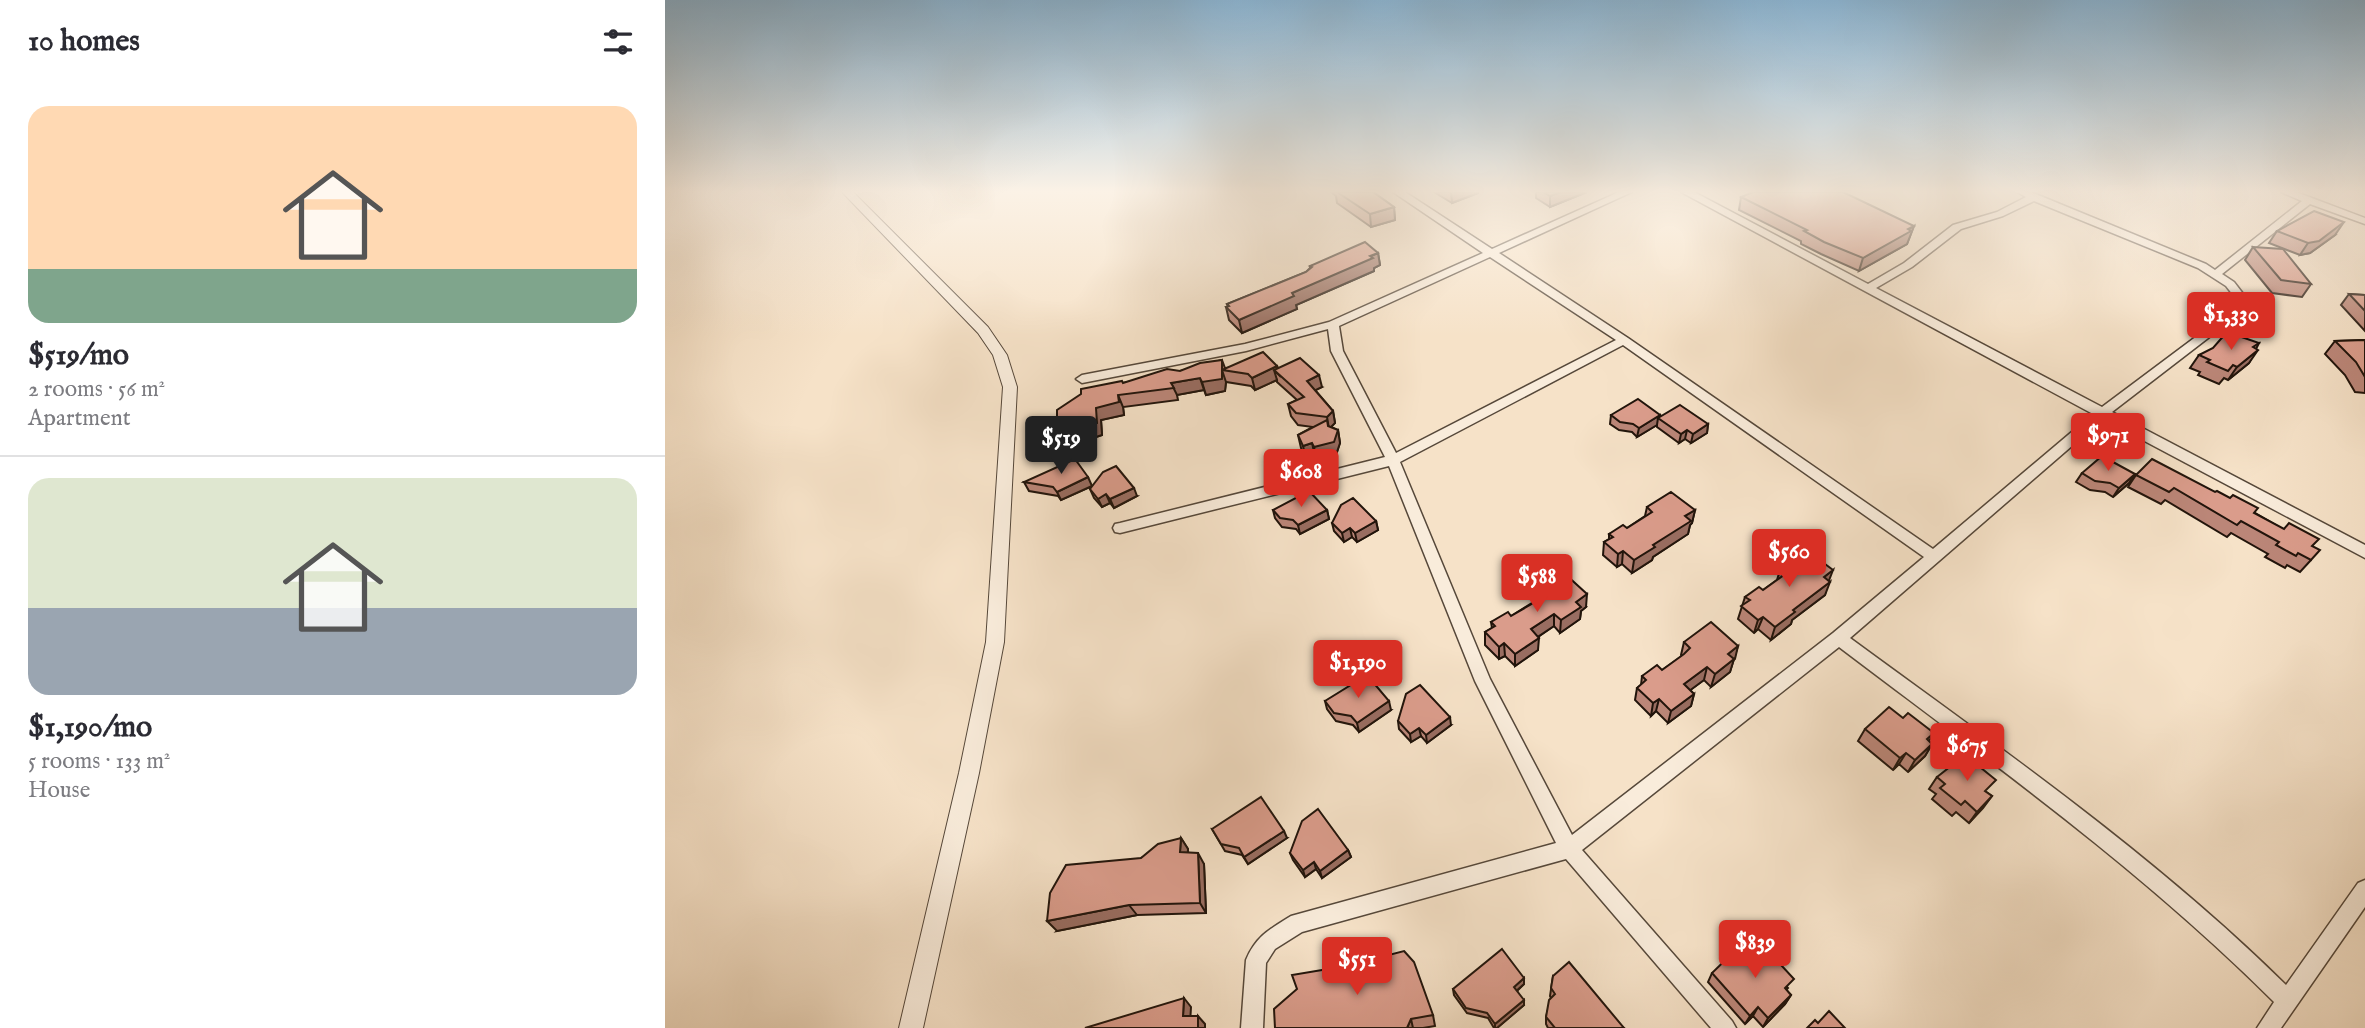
<!DOCTYPE html>
<html lang="en">
<head>
<meta charset="utf-8">
<style>
	:root { --surface:#fff; --page:#f2f2f3; --text:#2b2b33; --muted:#7c7c81; --line:#e1e1e2; --accent:#d93025 }
	body { margin:0; font-family:"IM FELL English",serif; background:var(--page); color:var(--text); height:100vh; display:flex; flex-direction:column; font-size:26px; white-space:nowrap }
	* { box-sizing:border-box; margin:0 }
	p { font-size:23px; color:var(--muted) }
	.icon { flex:none; width:38px; height:38px; fill:none; stroke:currentColor; stroke-width:2; stroke-linecap:round; stroke-linejoin:round }
	.map { position:relative; flex:1; overflow:hidden }
	.details { display:flex; flex-direction:column; background:var(--surface); width:665px }
	.details>* { flex:none }
	.price { position:absolute; translate:-50% -60px; padding:0 16px; border-radius:7px; background:var(--accent); color:#fff; font-size:23px; line-height:46px; filter:drop-shadow(0 2px 4px #0008) }
	.price::after { content:''; position:absolute; left:50%; top:42px; width:21px; height:16px; margin-left:-10px; background:inherit; clip-path:polygon(0 0,100% 0,50% 100%) }
	.price.active { background:#222; color:#fff }
	ul { padding:0; list-style:none }
	li { display:grid; align-content:center; gap:14px; height:371px; padding:0 28px }
	li+li { border-top:2px solid var(--line) }
	li span { display:grid; place-items:center; height:217px; border-radius:21px; color:#555 }
	li>.icon { margin-inline-start:auto }
	span .icon { width:126px; height:126px; fill:#fffc; stroke-width:1 }
	li b { font-size:30px }
	h2 { display:flex; justify-content:space-between; align-items:center; height:84px; padding:0 28px; font-size:30px }
	main { display:flex; flex:1; min-height:0 }
	.map>svg:first-child { display:block }
	.lines { fill:none; stroke-linecap:round; stroke-linejoin:round }
	.minor-casing { stroke:#56483a; stroke-width:3 }
	.tertiary-casing { stroke:#56483a; stroke-width:2 }
	.minor { fill:#f9ecdb; fill-rule:evenodd }
	.tertiary { fill:#f9ecdb; fill-rule:evenodd }
	.wall { fill:#bb8678; stroke:#21140b; stroke-width:2 }
	.shaded-wall { fill:#996d61; stroke:#21140b; stroke-width:2 }
	.building { fill:#da9c8b; stroke:#21140b; stroke-width:2 }
</style>
</head>
<body>
<main>
<section class="details">
<h2>10 homes<svg class="icon" aria-label="filters" viewBox="0 0 24 24"><path d="M4 7h16M4 17h16"/><circle cx="9" cy="7" r="2"/><circle cx="15" cy="17" r="2"/></svg></h2>
<ul>
<li><span style="background:linear-gradient(#ffd9b3 75%,#7fa58c 0)"><svg class="icon" aria-label="home" viewBox="0 0 24 24"><path d="M3 11l9-7 9 7M6 9v11h12V9"/></svg></span><div><b>$519/mo</b><p>2 rooms · 56 m²</p><p>Apartment</p></div></li>
<li><span style="background:linear-gradient(#dfe7d0 60%,#9aa5b1 0)"><svg class="icon" aria-label="home" viewBox="0 0 24 24"><path d="M3 11l9-7 9 7M6 9v11h12V9"/></svg></span><div><b>$1,190/mo</b><p>5 rooms · 133 m²</p><p>House</p></div></li>
</ul>
</section>
<div class="map">
<svg width="1700" height="1028" viewBox="0 0 1700 1028">
	<rect width="100%" height="100%" fill="#f6e2c8"/>
	<filter id="stains"><feTurbulence type="fractalNoise" baseFrequency=".00286" numOctaves="4"/><feColorMatrix values="0 0 0 0 .2 0 0 0 0 .09 0 0 0 0 .02 0 0 0 .5 -.17"/></filter>
	<radialGradient id="worn" r=".72"><stop offset=".6" stop-color="#630" stop-opacity="0"/><stop offset="1" stop-color="#630" stop-opacity=".3"/></radialGradient>
	<g class="lines">
		<defs>
			<path id="minor" d="M 728,192 L 740,192 L 827,249 L 954,192 L 967,192 L 834,253 L 963,338 L 1268,549 L 1428,414 L 1016,192 L 1029,192 L 1203,284 L 1239,263 L 1288,225 L 1332,212 L 1361,197 L 1352,192 L 1366,192 L 1541,264 L 1550,270 L 1637,201 L 1616,192 L 1631,192 L 1700,218 L 1700,224 L 1645,204 L 1557,274 L 1569,282 L 1579,295 L 1576,309 L 1560,325 L 1447,412 L 1700,545 L 1700,558 L 1438,419 L 1185,638 C 1335,748 1488,854 1621,985 L 1693,883 L 1700,880 L 1700,907 L 1616,1028 L 1592,1028 L 1609,1002 C 1476,869 1323,760 1174,647 L 917,850 L 1067,1021 L 1071,1028 L 1046,1028 L 901,859 L 637,932 L 610,949 L 601,963 L 598,1028 L 576,1028 L 581,960 C 591,936 605,929 626,916 L 891,843 L 810,681 L 724,466 L 455,533 L 450,532 L 448,528 L 450,524 L 455,523 L 720,457 L 666,351 L 663,329 L 581,351 L 417,383 L 411,379 L 417,375 L 580,344 L 664,322 L 818,253 ZM 1369,201 L 1533,268 L 1561,286 L 1568,295 L 1565,308 L 1552,321 L 1437,407 L 1211,288 L 1247,267 L 1296,229 L 1338,216 ZM 825,257 L 951,340 L 731,453 L 678,351 L 674,326 ZM 958,345 L 1259,557 L 1168,633 L 907,835 L 825,679 L 735,462 Z"/>
			<path id="tertiary" d="M 177,192 L 188,192 L 323,327 L 342,355 L 352,387 L 339,642 L 314,773 L 258,1028 L 234,1028 L 294,773 L 321,642 L 338,387 L 328,355 L 313,333 Z"/>
		</defs>
		<use href="#minor" class="minor-casing"/>
		<use href="#tertiary" class="tertiary-casing"/>
		<use href="#minor" class="minor"/>
		<use href="#tertiary" class="tertiary"/>
	</g>
	<g class="wall">
		<path d="M 666,192 L 708,192 L 729,207 L 730,220 L 706,227 L 672,203 L 671,196 Z"/>
		<path d="M 769,192 L 813,192 L 813,193 L 787,203 Z"/>
		<path d="M 871,192 L 922,192 L 885,207 L 871,198 Z"/>
		<path d="M 1076,197 L 1249,226 L 1242,244 L 1194,271 L 1156,254 L 1136,244 L 1136,241 L 1074,210 Z"/>
		<path d="M 1612,231 L 1670,235 L 1645,253 L 1635,255 L 1604,243 Z"/>
		<path d="M 1588,247 L 1646,284 L 1637,297 L 1607,293 L 1580,260 Z"/>
		<path d="M 713,253 L 715,265 L 709,268 L 709,271 L 631,305 L 632,309 L 577,333 L 564,320 L 561,307 L 563,306 L 562,304 L 641,272 L 645,268 L 645,266 Z"/>
		<path d="M 1684,294 L 1700,295 L 1700,331 L 1676,305 Z"/>
		<path d="M 1700,340 L 1700,393 L 1690,392 L 1680,375 L 1660,354 L 1670,341 Z"/>
		<path d="M 1594,343 L 1584,363 L 1563,380 L 1559,378 L 1554,384 L 1533,375 L 1535,372 L 1525,368 L 1534,355 Z"/>
		<path d="M 557,360 L 560,368 L 612,366 L 613,369 L 657,387 L 650,390 L 668,411 L 670,423 L 666,427 L 673,430 L 675,443 L 671,455 L 652,461 L 650,456 L 641,459 L 636,448 L 633,435 L 648,427 L 633,425 L 626,416 L 623,404 L 632,400 L 612,382 L 612,380 L 590,390 L 586,386 L 561,382 L 560,391 L 541,395 L 539,390 L 512,395 L 513,400 L 458,407 L 459,415 L 436,420 L 437,435 L 398,448 L 458,383 L 515,371 Z"/>
		<path d="M 946,415 L 995,418 L 1043,424 L 1042,433 L 1026,443 L 1020,439 L 1014,443 L 992,427 L 992,425 L 972,437 L 967,432 L 954,430 L 945,424 Z"/>
		<path d="M 1417,473 L 1470,474 L 1464,483 L 1448,497 L 1440,492 L 1425,490 L 1411,482 Z"/>
		<path d="M 1471,475 L 1590,513 L 1647,546 L 1646,560 L 1635,572 L 1622,565 L 1620,568 L 1600,557 L 1603,554 L 1566,533 L 1562,537 L 1500,500 L 1496,504 L 1463,487 Z"/>
		<path d="M 359,482 L 427,486 L 396,500 L 393,496 L 364,491 Z"/>
		<path d="M 425,489 L 472,496 L 449,508 L 445,503 L 437,507 L 429,498 Z"/>
		<path d="M 982,507 L 1030,510 L 1027,523 L 1025,525 L 1023,534 L 988,557 L 987,560 L 967,573 L 957,564 L 952,567 L 938,555 L 939,542 L 944,539 L 944,534 L 962,528 L 980,516 Z"/>
		<path d="M 608,510 L 662,510 L 664,519 L 635,534 L 631,529 L 617,527 L 610,518 Z"/>
		<path d="M 711,521 L 713,530 L 692,542 L 687,537 L 679,542 L 669,531 L 667,523 Z"/>
		<path d="M 1116,567 L 1163,581 L 1160,595 L 1127,620 L 1126,624 L 1106,640 L 1093,629 L 1089,633 L 1073,619 L 1080,597 L 1098,590 L 1112,580 Z"/>
		<path d="M 870,591 L 921,607 L 916,611 L 915,619 L 895,633 L 889,626 L 873,637 L 873,650 L 850,666 L 840,656 L 834,659 L 820,645 L 820,632 L 827,628 L 826,622 L 846,616 L 870,601 Z"/>
		<path d="M 1019,642 L 1073,646 L 1065,672 L 1046,687 L 1039,680 L 1025,690 L 1029,694 L 1026,706 L 1003,723 L 991,711 L 986,716 L 970,700 L 972,688 L 976,685 L 977,676 L 997,670 L 1017,656 L 1016,655 Z"/>
		<path d="M 660,701 L 726,710 L 694,732 L 688,725 L 671,721 L 662,709 Z"/>
		<path d="M 1238,718 L 1269,733 L 1264,741 L 1267,744 L 1260,756 L 1243,772 L 1234,764 L 1228,770 L 1193,741 L 1200,729 Z"/>
		<path d="M 733,721 L 786,725 L 762,743 L 756,736 L 746,742 L 734,729 Z"/>
		<path d="M 1272,777 L 1321,792 L 1327,796 L 1304,823 L 1291,812 L 1287,816 L 1267,799 L 1271,794 L 1264,789 Z"/>
		<path d="M 547,829 L 622,838 L 583,864 L 577,855 L 560,851 Z"/>
		<path d="M 516,838 L 523,849 L 523,852 L 539,864 L 541,913 L 472,915 L 392,931 L 476,858 Z"/>
		<path d="M 683,850 L 686,857 L 657,878 L 651,869 L 640,877 L 628,860 L 625,853 Z"/>
		<path d="M 1095,957 L 1123,988 L 1121,990 L 1126,995 L 1120,1004 L 1098,1027 L 1088,1016 L 1080,1024 L 1043,982 L 1047,973 Z"/>
		<path d="M 888,976 L 959,1028 L 883,1028 L 881,1024 L 881,1017 L 886,998 L 885,996 Z"/>
		<path d="M 859,978 L 859,984 L 852,991 L 859,1005 L 832,1028 L 829,1028 L 823,1018 L 802,1013 L 789,995 L 788,989 Z"/>
		<path d="M 768,1015 L 770,1026 L 758,1028 L 610,1028 Z"/>
	</g>
	<g class="shaded-wall">
		<path d="M 786,192 L 813,192 L 813,193 L 787,203 Z"/>
		<path d="M 896,192 L 922,192 L 885,207 L 885,196 Z"/>
		<path d="M 729,207 L 730,220 L 706,227 L 705,214 Z"/>
		<path d="M 1679,222 L 1670,235 L 1645,253 L 1635,255 L 1643,243 Z"/>
		<path d="M 1249,226 L 1242,244 L 1194,271 L 1198,258 Z"/>
		<path d="M 713,253 L 715,265 L 709,268 L 709,271 L 631,305 L 632,309 L 577,333 L 574,320 L 627,293 Z"/>
		<path d="M 1593,350 L 1584,363 L 1563,380 L 1572,367 Z"/>
		<path d="M 612,366 L 614,375 L 609,370 L 612,380 L 590,390 L 587,378 Z"/>
		<path d="M 557,370 L 561,382 L 560,391 L 541,395 L 537,382 Z"/>
		<path d="M 654,375 L 657,387 L 645,393 L 642,381 Z"/>
		<path d="M 535,378 L 539,390 L 512,395 L 506,383 Z"/>
		<path d="M 453,395 L 458,407 L 459,415 L 436,420 L 437,435 L 398,448 L 392,435 L 431,408 Z"/>
		<path d="M 668,411 L 670,423 L 664,429 L 662,417 Z"/>
		<path d="M 995,415 L 995,419 L 993,418 L 992,425 L 972,437 L 974,428 Z"/>
		<path d="M 1043,424 L 1042,433 L 1026,443 L 1028,434 Z"/>
		<path d="M 673,430 L 675,443 L 671,455 L 652,461 L 649,447 Z"/>
		<path d="M 1022,430 L 1020,439 L 1014,443 L 1016,434 Z"/>
		<path d="M 647,443 L 650,456 L 641,459 L 638,446 Z"/>
		<path d="M 1470,474 L 1464,483 L 1448,497 L 1454,488 Z"/>
		<path d="M 423,477 L 427,486 L 396,500 L 392,492 Z"/>
		<path d="M 469,488 L 472,496 L 449,508 L 445,499 Z"/>
		<path d="M 441,494 L 445,503 L 437,507 L 433,499 Z"/>
		<path d="M 662,510 L 664,519 L 635,534 L 633,525 Z"/>
		<path d="M 1030,510 L 1027,523 L 1025,525 L 1023,534 L 988,557 L 987,560 L 967,573 L 969,560 L 988,545 L 1020,516 Z"/>
		<path d="M 711,521 L 713,530 L 692,542 L 690,533 Z"/>
		<path d="M 685,528 L 687,537 L 679,542 L 677,533 Z"/>
		<path d="M 958,551 L 957,564 L 952,567 L 953,554 Z"/>
		<path d="M 1168,570 L 1163,583 L 1159,577 Z"/>
		<path d="M 1165,582 L 1160,595 L 1127,620 L 1126,624 L 1106,640 L 1110,627 L 1128,610 Z"/>
		<path d="M 922,594 L 921,607 L 916,611 L 915,619 L 895,633 L 896,620 L 911,602 Z"/>
		<path d="M 889,614 L 889,626 L 865,642 L 866,629 Z"/>
		<path d="M 1098,617 L 1093,629 L 1089,633 L 1093,620 Z"/>
		<path d="M 874,638 L 873,650 L 850,666 L 850,654 Z"/>
		<path d="M 839,643 L 840,656 L 834,659 L 834,647 Z"/>
		<path d="M 1073,646 L 1070,659 L 1059,667 L 1063,654 Z"/>
		<path d="M 1069,659 L 1065,672 L 1046,687 L 1050,674 Z"/>
		<path d="M 1042,667 L 1039,680 L 1016,697 L 1019,684 Z"/>
		<path d="M 1029,694 L 1026,706 L 1003,723 L 1006,711 Z"/>
		<path d="M 994,699 L 991,711 L 986,716 L 988,703 Z"/>
		<path d="M 724,701 L 726,710 L 694,732 L 692,723 Z"/>
		<path d="M 785,717 L 786,725 L 762,743 L 761,735 Z"/>
		<path d="M 754,728 L 756,736 L 746,742 L 745,734 Z"/>
		<path d="M 1267,744 L 1260,756 L 1243,772 L 1250,760 Z"/>
		<path d="M 1241,753 L 1234,764 L 1228,770 L 1235,758 Z"/>
		<path d="M 1327,796 L 1318,808 L 1304,823 L 1312,812 Z"/>
		<path d="M 619,831 L 622,838 L 583,864 L 579,857 Z"/>
		<path d="M 516,838 L 523,849 L 522,863 L 515,852 Z"/>
		<path d="M 683,850 L 686,857 L 657,878 L 655,871 Z"/>
		<path d="M 533,853 L 539,864 L 541,913 L 535,903 Z"/>
		<path d="M 649,862 L 651,869 L 640,877 L 638,870 Z"/>
		<path d="M 464,905 L 472,915 L 392,931 L 382,921 Z"/>
		<path d="M 859,978 L 859,984 L 849,993 L 849,987 Z"/>
		<path d="M 1126,995 L 1120,1004 L 1098,1027 L 1103,1018 Z"/>
		<path d="M 519,998 L 526,1007 L 525,1024 L 518,1016 Z"/>
		<path d="M 859,1000 L 859,1005 L 832,1028 L 830,1028 L 830,1024 Z"/>
		<path d="M 1093,1007 L 1088,1016 L 1080,1024 L 1085,1016 Z"/>
		<path d="M 533,1016 L 540,1024 L 540,1028 L 533,1028 Z"/>
		<path d="M 746,1019 L 748,1028 L 742,1028 Z"/>
	</g>
	<g class="building">
		<path d="M 672,192 L 708,192 L 729,207 L 705,214 Z"/>
		<path d="M 878,192 L 896,192 L 885,196 Z"/>
		<path d="M 1088,192 L 1178,192 L 1249,226 L 1243,229 L 1246,231 L 1198,258 L 1159,242 L 1139,231 L 1142,230 L 1076,197 Z"/>
		<path d="M 1649,211 L 1679,222 L 1654,241 L 1643,243 L 1612,231 Z"/>
		<path d="M 700,242 L 713,253 L 705,256 L 708,258 L 627,293 L 629,296 L 574,320 L 561,307 L 564,306 L 562,304 L 641,272 L 647,267 L 645,266 Z"/>
		<path d="M 1588,247 L 1618,249 L 1646,284 L 1616,280 Z"/>
		<path d="M 1684,294 L 1700,295 L 1700,311 Z"/>
		<path d="M 1562,332 L 1594,343 L 1588,347 L 1593,350 L 1572,367 L 1568,365 L 1563,371 L 1542,362 L 1545,360 L 1534,355 L 1548,348 Z"/>
		<path d="M 1700,340 L 1700,377 L 1691,362 L 1670,341 Z"/>
		<path d="M 598,352 L 612,366 L 587,378 L 583,374 L 557,370 L 557,379 L 537,382 L 535,378 L 506,383 L 509,388 L 453,395 L 454,402 L 431,408 L 432,423 L 392,435 L 392,410 L 416,394 L 416,389 L 457,381 L 458,383 L 502,369 L 515,371 L 535,363 L 557,360 L 557,370 Z"/>
		<path d="M 635,358 L 654,375 L 642,381 L 668,411 L 662,417 L 631,413 L 623,404 L 639,397 L 609,370 Z"/>
		<path d="M 973,399 L 995,415 L 974,428 L 968,424 L 955,422 L 946,415 Z"/>
		<path d="M 1015,405 L 1043,424 L 1028,434 L 1022,430 L 1016,434 L 993,418 Z"/>
		<path d="M 662,420 L 663,426 L 673,430 L 669,442 L 649,447 L 647,443 L 638,446 L 633,435 Z"/>
		<path d="M 1437,456 L 1470,474 L 1454,488 L 1445,483 L 1430,481 L 1417,473 Z"/>
		<path d="M 410,459 L 423,477 L 392,492 L 388,487 L 359,482 Z"/>
		<path d="M 1487,459 L 1550,492 L 1552,491 L 1565,498 L 1568,495 L 1593,508 L 1589,513 L 1619,529 L 1624,523 L 1654,539 L 1647,546 L 1655,550 L 1646,560 L 1633,553 L 1631,556 L 1611,545 L 1614,542 L 1576,521 L 1572,525 L 1509,488 L 1504,492 L 1471,475 Z"/>
		<path d="M 451,466 L 469,488 L 445,499 L 441,494 L 433,499 L 425,489 L 438,472 Z"/>
		<path d="M 644,491 L 662,510 L 633,525 L 628,520 L 615,518 L 608,510 Z"/>
		<path d="M 1006,492 L 1030,510 L 1020,516 L 1026,521 L 988,545 L 990,547 L 969,560 L 958,551 L 953,554 L 939,542 L 948,537 L 944,534 L 958,525 L 962,528 L 987,512 L 982,507 Z"/>
		<path d="M 688,498 L 711,521 L 690,533 L 685,528 L 677,533 L 667,523 L 676,505 Z"/>
		<path d="M 1140,549 L 1168,570 L 1159,577 L 1165,582 L 1128,610 L 1130,612 L 1110,627 L 1098,617 L 1093,620 L 1076,606 L 1085,600 L 1080,597 L 1094,587 L 1098,590 L 1123,572 L 1116,567 Z"/>
		<path d="M 899,573 L 922,594 L 911,602 L 916,607 L 896,620 L 889,614 L 866,629 L 874,638 L 850,654 L 839,643 L 834,647 L 820,632 L 830,626 L 826,622 L 843,612 L 846,616 L 870,602 L 876,596 L 870,591 Z"/>
		<path d="M 1046,622 L 1073,646 L 1063,654 L 1069,659 L 1050,674 L 1042,667 L 1019,684 L 1029,694 L 1006,711 L 994,699 L 988,703 L 972,688 L 981,680 L 977,676 L 992,665 L 997,670 L 1019,654 L 1025,648 L 1019,642 Z"/>
		<path d="M 702,675 L 724,701 L 692,723 L 686,716 L 669,713 L 660,701 Z"/>
		<path d="M 755,685 L 785,717 L 761,735 L 754,728 L 745,734 L 733,721 L 741,694 Z"/>
		<path d="M 1224,707 L 1238,718 L 1243,713 L 1269,733 L 1262,739 L 1267,744 L 1250,760 L 1241,753 L 1235,758 L 1200,729 Z"/>
		<path d="M 1300,755 L 1331,780 L 1320,791 L 1327,796 L 1312,812 L 1300,801 L 1296,805 L 1275,788 L 1280,784 L 1272,777 Z"/>
		<path d="M 596,797 L 619,831 L 579,857 L 574,848 L 556,844 L 547,829 Z"/>
		<path d="M 653,809 L 683,850 L 655,871 L 649,862 L 638,870 L 625,853 L 637,821 Z"/>
		<path d="M 516,838 L 515,852 L 533,853 L 535,903 L 464,905 L 382,921 L 385,893 L 401,865 L 476,858 L 493,844 Z"/>
		<path d="M 1080,941 L 1095,957 L 1102,950 L 1129,979 L 1120,988 L 1126,995 L 1103,1018 L 1093,1007 L 1085,1016 L 1047,973 Z"/>
		<path d="M 837,949 L 859,978 L 849,987 L 859,1000 L 830,1024 L 822,1013 L 801,1008 L 788,989 Z"/>
		<path d="M 739,951 L 749,962 L 768,1015 L 746,1019 L 742,1028 L 610,1028 L 609,1009 L 632,989 L 627,975 L 681,966 Z"/>
		<path d="M 904,962 L 959,1028 L 890,1028 L 881,1017 L 884,1000 L 890,994 L 886,988 L 888,976 Z"/>
		<path d="M 519,998 L 518,1016 L 533,1016 L 533,1028 L 420,1028 Z"/>
		<path d="M 1164,1011 L 1180,1028 L 1142,1028 L 1150,1020 L 1153,1023 Z"/>
	</g>
	<linearGradient id="sky" x2="0" y2="1"><stop stop-color="#8bb7d7"/><stop offset="0.57" stop-color="#fbf2e6"/><stop offset="1" stop-color="#fbf2e6" stop-opacity="0"/></linearGradient>
	<rect width="1700" height="336" fill="url(#sky)"/>
	<rect width="100%" height="100%" filter="url(#stains)"/>
	<rect width="100%" height="100%" fill="url(#worn)"/>
</svg>
<b class="price" style="left:1566px;top:352px">$1,330</b>
<b class="price" style="left:1443px;top:473px">$971</b>
<b class="price active" style="left:396px;top:476px">$519</b>
<b class="price" style="left:636px;top:509px">$608</b>
<b class="price" style="left:1124px;top:589px">$560</b>
<b class="price" style="left:872px;top:614px">$588</b>
<b class="price" style="left:693px;top:700px">$1,190</b>
<b class="price" style="left:1302px;top:783px">$675</b>
<b class="price" style="left:1090px;top:980px">$839</b>
<b class="price" style="left:692px;top:997px">$551</b>
</div>
</main>
</body>
</html>
